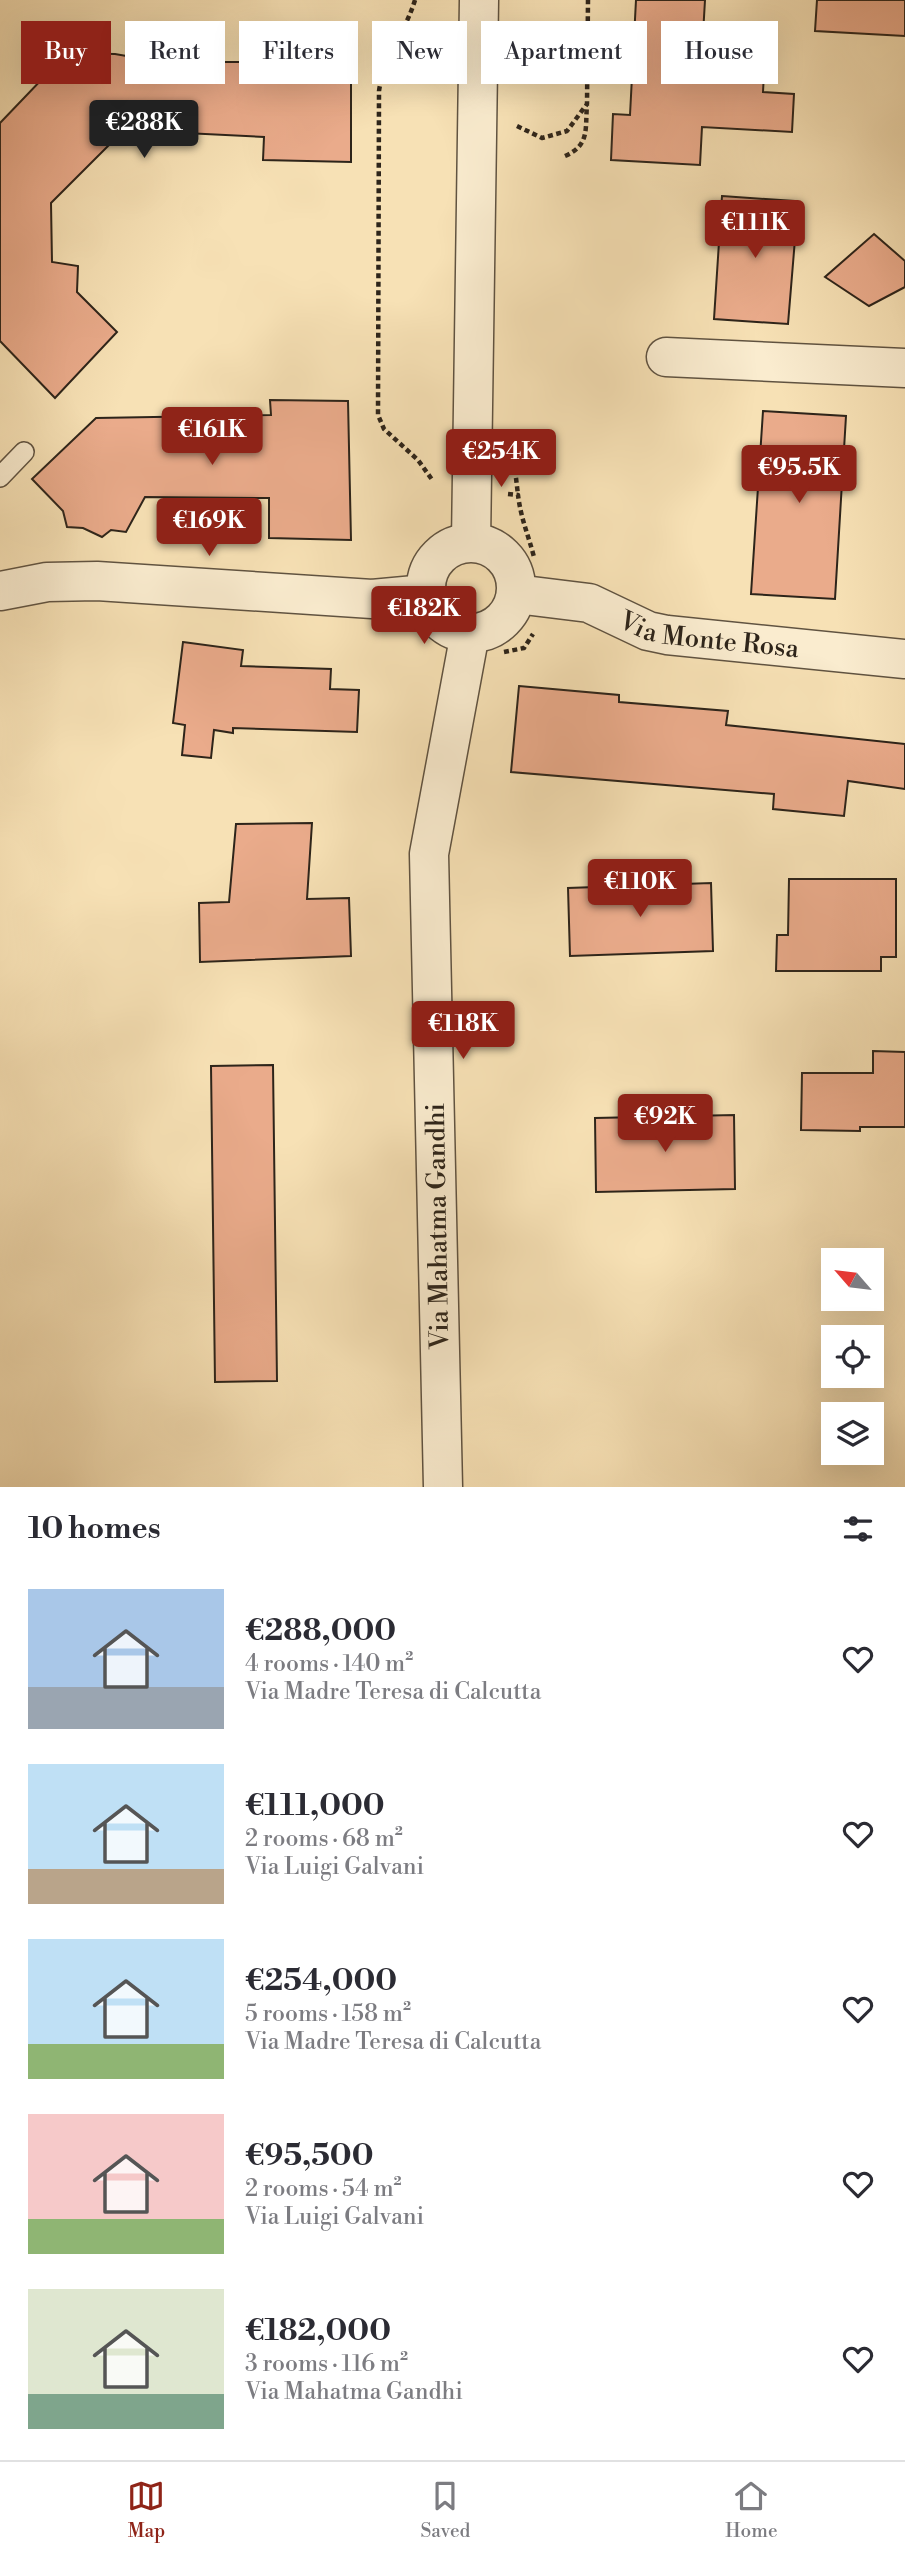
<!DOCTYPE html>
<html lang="en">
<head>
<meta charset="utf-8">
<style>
	:root { --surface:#fff; --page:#f7f7f7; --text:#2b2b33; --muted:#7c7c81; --line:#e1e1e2; --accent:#8f2418 }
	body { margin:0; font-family:"Libre Bodoni",serif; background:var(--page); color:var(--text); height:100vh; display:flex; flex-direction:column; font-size:26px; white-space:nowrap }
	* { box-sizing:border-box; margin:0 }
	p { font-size:23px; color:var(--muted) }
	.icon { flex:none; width:38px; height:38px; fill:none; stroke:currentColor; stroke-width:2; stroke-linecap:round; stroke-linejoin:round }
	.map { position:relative; height:1487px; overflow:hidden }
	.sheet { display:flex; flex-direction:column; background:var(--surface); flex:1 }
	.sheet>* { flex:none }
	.banner { position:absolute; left:21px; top:21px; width:864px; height:63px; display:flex; gap:14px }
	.needle { width:46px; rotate:298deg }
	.buttons { position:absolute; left:821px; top:1248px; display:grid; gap:14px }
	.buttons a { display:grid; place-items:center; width:63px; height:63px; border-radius:0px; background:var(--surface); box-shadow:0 7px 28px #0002; font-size:35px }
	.price { position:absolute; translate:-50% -60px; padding:0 16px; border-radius:7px; background:var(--accent); color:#fff; font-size:23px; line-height:46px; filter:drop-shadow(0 2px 4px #0008) }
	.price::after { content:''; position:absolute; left:50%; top:42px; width:21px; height:16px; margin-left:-10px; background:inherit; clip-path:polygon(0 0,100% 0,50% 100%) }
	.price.on { background:#222; color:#fff }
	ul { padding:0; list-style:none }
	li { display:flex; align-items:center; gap:21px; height:175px; padding:0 28px }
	li span { display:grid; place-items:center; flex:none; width:196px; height:140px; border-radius:0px; color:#555 }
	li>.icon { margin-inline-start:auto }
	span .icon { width:84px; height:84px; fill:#fffc; stroke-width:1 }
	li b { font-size:30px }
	h2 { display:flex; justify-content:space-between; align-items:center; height:84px; padding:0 28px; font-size:30px }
	.pill { padding:0 24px; border-radius:0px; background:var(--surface); box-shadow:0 7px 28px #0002; font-size:24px; line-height:63px }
	.pill.on { background:var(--accent); color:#fff }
	.tab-bar { display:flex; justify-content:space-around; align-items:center; height:98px; border-top:2px solid var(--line); background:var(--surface); font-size:19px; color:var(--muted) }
	.tab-bar a { display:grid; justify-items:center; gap:4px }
	.tab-bar .on { color:var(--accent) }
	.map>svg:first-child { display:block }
	.building { fill:#eaab8b; stroke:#2d241a; stroke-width:2 }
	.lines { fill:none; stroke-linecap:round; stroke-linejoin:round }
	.service-casing { stroke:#605341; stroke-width:22 }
	.minor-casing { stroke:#605341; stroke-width:41 }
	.tertiary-casing { stroke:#605341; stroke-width:41 }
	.path { stroke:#2d241a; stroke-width:4.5; stroke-dasharray:5 3.5; stroke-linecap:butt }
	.service { stroke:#faeccf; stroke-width:19 }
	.minor { stroke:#faeccf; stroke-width:38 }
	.tertiary { stroke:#faeccf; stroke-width:38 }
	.labels { text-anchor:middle; stroke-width:6; stroke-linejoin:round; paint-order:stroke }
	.street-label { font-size:26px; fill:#2d241a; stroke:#faeccf }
</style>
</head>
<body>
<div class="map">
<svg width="905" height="1487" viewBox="0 0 905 1487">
	<rect width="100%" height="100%" fill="#f7e1b5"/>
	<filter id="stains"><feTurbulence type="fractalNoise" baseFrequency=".00286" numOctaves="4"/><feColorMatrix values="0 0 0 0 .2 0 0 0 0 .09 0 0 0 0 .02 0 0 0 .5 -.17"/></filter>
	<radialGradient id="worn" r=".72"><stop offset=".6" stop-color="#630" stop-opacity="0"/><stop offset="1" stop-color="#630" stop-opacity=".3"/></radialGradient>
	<g class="building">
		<path d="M 636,0 L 705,0 L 701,69 L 764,73 L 763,92 L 794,94 L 792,132 L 702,127 L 700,165 L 611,160 L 613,114 L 630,115 Z"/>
		<path d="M 817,0 L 905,0 L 905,36 L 815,31 Z"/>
		<path d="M 261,25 L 351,27 L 351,162 L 263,160 L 264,137 L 124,130 L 51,203 L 52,262 L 78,266 L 77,292 L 117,332 L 55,398 L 0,341 L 0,123 L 67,53 L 115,54 L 138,58 L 190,56 L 199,62 L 260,62 Z"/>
		<path d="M 722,196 L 794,201 L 792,227 L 796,227 L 788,324 L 714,319 Z"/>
		<path d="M 874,234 L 905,261 L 905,287 L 869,306 L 825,277 Z"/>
		<path d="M 270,400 L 348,401 L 351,540 L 269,538 L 269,498 L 145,497 L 126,532 L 111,530 L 102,537 L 83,528 L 67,527 L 63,511 L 32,479 L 96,418 L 271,415 Z"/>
		<path d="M 763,411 L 846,416 L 835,599 L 751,594 Z"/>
		<path d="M 183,642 L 243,650 L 241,666 L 331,669 L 330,689 L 359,690 L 357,732 L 233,728 L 233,733 L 214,730 L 211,758 L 182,755 L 185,725 L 173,723 Z"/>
		<path d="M 519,686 L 619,695 L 619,702 L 728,711 L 726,725 L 905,744 L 905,789 L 848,781 L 844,816 L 773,809 L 774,794 L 511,772 Z"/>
		<path d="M 312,823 L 307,899 L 349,898 L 351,956 L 200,962 L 199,903 L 229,902 L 236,824 Z"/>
		<path d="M 789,879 L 896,879 L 896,957 L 881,957 L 881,971 L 776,971 L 777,935 L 788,935 Z"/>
		<path d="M 711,883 L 713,951 L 570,956 L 568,888 Z"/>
		<path d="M 873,1051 L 905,1052 L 905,1127 L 860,1127 L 860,1131 L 801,1130 L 802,1073 L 873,1073 Z"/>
		<path d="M 273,1065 L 277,1381 L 215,1382 L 211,1066 Z"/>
		<path d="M 734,1115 L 735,1189 L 596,1192 L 595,1118 Z"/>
	</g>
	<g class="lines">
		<defs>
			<path id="service" d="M 0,477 L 24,452"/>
			<g id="minor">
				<path d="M 666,357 L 905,368"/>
				<path d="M 471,542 L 479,0"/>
				<path d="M 443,1487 L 429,854 L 470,633"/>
			</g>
			<g id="tertiary">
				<circle cx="471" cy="588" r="45"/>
				<path d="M 0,591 L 47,582 L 97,581 L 372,599 L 426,594"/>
				<path id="s1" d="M 516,594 L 589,603 L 648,631 L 667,635 L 905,659"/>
			</g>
		</defs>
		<use href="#service" class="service-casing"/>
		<use href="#minor" class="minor-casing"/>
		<use href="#tertiary" class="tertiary-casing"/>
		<g class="path">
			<path d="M 415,0 C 405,33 384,56 379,91 L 378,415 L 384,429 L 418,460 L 433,481"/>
			<path d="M 517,126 L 542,138 L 567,131 L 587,104 L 588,0"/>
			<path d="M 565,156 C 590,145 585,129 587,105"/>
			<path d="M 514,461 L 518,495"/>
			<path d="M 508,494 L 518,495 C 521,519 528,534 534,557"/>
			<path d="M 504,652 L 524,648 L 533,634"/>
		</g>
		<use href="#service" class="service"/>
		<use href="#minor" class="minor"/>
		<use href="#tertiary" class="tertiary"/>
	</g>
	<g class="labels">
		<g class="street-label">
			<text dy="9" stroke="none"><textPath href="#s1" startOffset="200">Via Monte Rosa</textPath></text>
			<text transform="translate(437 1226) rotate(-91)" y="9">Via Mahatma Gandhi</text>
		</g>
	</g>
	<rect width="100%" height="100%" filter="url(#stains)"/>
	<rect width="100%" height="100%" fill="url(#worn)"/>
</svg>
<div class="buttons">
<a><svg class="needle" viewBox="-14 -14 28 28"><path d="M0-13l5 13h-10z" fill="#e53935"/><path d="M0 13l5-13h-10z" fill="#7c7c81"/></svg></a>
<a><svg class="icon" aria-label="locate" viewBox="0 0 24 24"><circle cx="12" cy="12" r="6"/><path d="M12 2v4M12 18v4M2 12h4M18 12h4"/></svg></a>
<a><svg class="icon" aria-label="layers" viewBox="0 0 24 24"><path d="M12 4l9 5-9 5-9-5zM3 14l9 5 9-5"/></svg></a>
</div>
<b class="price on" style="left:144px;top:160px">€288K</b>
<b class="price" style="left:755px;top:260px">€111K</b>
<b class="price" style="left:212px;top:467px">€161K</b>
<b class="price" style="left:501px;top:489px">€254K</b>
<b class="price" style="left:799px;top:505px">€95.5K</b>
<b class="price" style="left:209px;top:558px">€169K</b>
<b class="price" style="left:424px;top:646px">€182K</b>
<b class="price" style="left:640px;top:919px">€110K</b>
<b class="price" style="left:463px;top:1061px">€118K</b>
<b class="price" style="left:665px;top:1154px">€92K</b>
<div class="banner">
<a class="pill on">Buy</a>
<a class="pill">Rent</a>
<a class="pill">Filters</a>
<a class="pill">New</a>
<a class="pill">Apartment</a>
<a class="pill">House</a>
</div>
</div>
<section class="sheet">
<h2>10 homes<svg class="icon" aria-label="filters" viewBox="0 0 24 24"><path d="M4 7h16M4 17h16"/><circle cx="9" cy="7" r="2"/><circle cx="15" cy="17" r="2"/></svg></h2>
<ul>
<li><span style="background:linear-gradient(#a9c7e8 70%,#9aa5b1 0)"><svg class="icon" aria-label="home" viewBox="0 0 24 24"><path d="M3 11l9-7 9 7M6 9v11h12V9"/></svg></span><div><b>€288,000</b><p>4 rooms · 140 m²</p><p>Via Madre Teresa di Calcutta</p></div><svg class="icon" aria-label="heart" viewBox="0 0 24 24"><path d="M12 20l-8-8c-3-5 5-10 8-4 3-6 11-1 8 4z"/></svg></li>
<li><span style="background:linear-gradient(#bfe0f5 75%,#b9a48a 0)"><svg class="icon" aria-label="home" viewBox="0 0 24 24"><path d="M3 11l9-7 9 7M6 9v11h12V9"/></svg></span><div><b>€111,000</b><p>2 rooms · 68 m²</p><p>Via Luigi Galvani</p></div><svg class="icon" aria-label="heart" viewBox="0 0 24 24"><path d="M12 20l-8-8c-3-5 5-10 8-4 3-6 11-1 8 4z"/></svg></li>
<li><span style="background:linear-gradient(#bfe0f5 75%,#8fb573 0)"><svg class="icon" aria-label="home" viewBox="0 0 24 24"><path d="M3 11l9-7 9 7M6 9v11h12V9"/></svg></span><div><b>€254,000</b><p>5 rooms · 158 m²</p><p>Via Madre Teresa di Calcutta</p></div><svg class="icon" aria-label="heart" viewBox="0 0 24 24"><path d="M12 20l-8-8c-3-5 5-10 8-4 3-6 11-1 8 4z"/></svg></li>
<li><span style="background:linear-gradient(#f6c9c9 75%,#8fb573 0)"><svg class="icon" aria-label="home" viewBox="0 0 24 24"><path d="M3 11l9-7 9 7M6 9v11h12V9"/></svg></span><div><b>€95,500</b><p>2 rooms · 54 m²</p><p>Via Luigi Galvani</p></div><svg class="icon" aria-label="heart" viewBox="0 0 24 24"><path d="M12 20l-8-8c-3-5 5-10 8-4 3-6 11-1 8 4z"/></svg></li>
<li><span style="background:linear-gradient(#dfe7d0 75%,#7fa58c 0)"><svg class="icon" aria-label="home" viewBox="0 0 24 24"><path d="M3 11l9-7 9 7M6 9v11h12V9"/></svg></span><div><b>€182,000</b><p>3 rooms · 116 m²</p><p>Via Mahatma Gandhi</p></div><svg class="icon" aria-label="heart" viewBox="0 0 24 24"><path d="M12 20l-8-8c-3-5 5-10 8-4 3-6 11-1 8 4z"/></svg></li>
</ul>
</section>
<nav class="tab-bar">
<a class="on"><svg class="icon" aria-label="map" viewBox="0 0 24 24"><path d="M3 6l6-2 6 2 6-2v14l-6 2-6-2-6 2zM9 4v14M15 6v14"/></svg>Map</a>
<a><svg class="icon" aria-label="saved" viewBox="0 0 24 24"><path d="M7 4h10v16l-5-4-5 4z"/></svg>Saved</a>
<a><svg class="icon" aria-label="home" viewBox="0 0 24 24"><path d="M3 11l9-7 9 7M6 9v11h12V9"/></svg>Home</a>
</nav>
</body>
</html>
